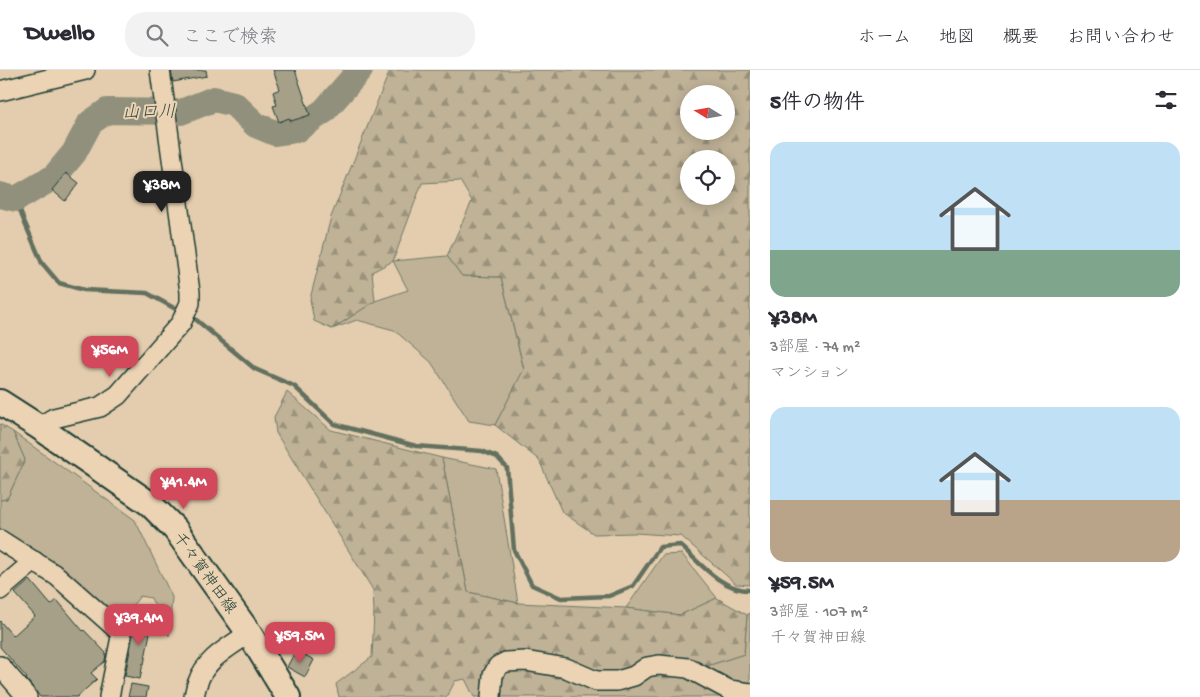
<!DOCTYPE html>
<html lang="ja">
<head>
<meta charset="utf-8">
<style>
	:root { --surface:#fff; --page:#f2f2f3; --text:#2b2b33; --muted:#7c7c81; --line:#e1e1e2; --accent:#d1495b }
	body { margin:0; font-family:"Gochi Hand","Klee One",sans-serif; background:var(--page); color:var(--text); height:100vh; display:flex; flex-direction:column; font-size:19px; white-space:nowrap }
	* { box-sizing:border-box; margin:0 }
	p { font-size:16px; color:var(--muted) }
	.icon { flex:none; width:28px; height:28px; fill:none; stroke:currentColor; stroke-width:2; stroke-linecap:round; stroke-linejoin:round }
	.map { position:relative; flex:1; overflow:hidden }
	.details { display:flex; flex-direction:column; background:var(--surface); width:450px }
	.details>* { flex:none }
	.needle { width:32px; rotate:281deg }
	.tools { position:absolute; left:680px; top:15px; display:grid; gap:10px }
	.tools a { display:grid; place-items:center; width:55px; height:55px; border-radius:50%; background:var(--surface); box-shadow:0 2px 12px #0003; font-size:25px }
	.price { position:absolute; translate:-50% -42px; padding:0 11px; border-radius:10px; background:var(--accent); color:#fff; font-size:16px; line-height:32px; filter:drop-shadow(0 1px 2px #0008) }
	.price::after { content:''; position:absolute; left:50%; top:30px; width:15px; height:11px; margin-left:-8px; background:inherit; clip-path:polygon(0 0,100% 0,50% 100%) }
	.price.active { background:#222; color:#fff }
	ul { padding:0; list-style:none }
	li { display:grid; align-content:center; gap:10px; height:265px; padding:0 20px }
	li span { display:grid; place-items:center; height:155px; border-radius:15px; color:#555 }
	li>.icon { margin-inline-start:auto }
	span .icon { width:90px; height:90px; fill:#fffc; stroke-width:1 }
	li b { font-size:21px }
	h2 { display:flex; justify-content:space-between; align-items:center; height:60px; padding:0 20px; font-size:21px }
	header { display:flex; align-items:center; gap:30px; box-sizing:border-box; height:70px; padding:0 25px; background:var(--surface); border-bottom:1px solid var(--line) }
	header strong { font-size:24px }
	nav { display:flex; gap:28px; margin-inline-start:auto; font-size:18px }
	.search { width:350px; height:45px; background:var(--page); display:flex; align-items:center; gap:12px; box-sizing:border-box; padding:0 18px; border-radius:20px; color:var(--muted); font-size:19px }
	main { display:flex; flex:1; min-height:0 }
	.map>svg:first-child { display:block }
	.green { fill:#bfb297; stroke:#6f7866 }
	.forest { fill:url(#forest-firs); stroke:#6f7866; fill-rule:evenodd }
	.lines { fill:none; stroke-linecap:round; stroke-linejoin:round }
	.stream { stroke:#636f5f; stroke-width:4.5 }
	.river { stroke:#90907b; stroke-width:26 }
	.building { fill:#a6a089; stroke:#1f3d34 }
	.minor-casing { stroke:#1f3d34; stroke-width:22 }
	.major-casing { stroke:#1f3d34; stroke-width:28 }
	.minor { stroke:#ebd3b3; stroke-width:19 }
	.major { stroke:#ebd3b3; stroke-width:24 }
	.labels { text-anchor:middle; stroke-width:4; stroke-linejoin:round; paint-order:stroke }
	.street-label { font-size:16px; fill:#1f3d34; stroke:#ebd3b3 }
	.water-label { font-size:18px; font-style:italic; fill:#30493f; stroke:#ebd3b3 }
</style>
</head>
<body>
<header>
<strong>Dwello</strong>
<div class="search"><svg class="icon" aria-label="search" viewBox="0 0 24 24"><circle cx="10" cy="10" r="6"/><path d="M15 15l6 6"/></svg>ここで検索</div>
<nav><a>ホーム</a><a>地図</a><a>概要</a><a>お問い合わせ</a></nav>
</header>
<main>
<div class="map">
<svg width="750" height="627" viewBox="0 0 750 627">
	<defs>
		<pattern id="forest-firs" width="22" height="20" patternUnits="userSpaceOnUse" patternTransform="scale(1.25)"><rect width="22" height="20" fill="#bfb297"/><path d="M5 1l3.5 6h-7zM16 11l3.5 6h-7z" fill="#9b927c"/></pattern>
	</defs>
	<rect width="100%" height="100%" fill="#e3cdae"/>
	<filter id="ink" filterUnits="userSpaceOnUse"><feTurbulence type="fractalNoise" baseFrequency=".02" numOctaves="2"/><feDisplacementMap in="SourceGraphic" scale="10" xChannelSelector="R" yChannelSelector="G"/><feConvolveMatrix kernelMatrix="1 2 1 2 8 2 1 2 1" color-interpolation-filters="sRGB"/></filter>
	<g filter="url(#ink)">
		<g class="green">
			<path d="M 447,186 L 462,206 L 501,207 L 524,300 L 495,355 L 469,351 L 431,292 L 394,260 L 357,250 L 332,259 L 375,231 L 408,220 L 393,191 Z"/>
			<path d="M 13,362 L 135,450 L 172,527 L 169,566 L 151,528 L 140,526 L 119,553 L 0,464 L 0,430 L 7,429 L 25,390 Z"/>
			<path d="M 442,388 L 496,399 L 518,533 L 468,522 Z"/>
			<path d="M 682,484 L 717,528 L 680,545 L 626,538 L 663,485 Z"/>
			<path d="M 750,543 L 750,617 L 737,617 L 706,596 L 744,584 L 747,545 Z"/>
		</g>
		<g class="forest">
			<path d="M 390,0 L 750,0 L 750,515 L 736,514 L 681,466 L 635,463 L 594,464 L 562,442 L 539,390 L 495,355 L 524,299 L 501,207 L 462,206 L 447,186 L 472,131 L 460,111 L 422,113 L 393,191 L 372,202 L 375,231 L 332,259 L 314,251 L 310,229 L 331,147 ZM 689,24 L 726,24 L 726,61 L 689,61 ZM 689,89 L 726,89 L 726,126 L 689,126 Z"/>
			<path d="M 287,322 L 331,360 L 442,388 L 468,522 L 518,533 L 626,538 L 680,545 L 717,528 L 747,545 L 744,584 L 707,596 L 750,627 L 474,627 L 465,609 L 455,611 L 447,627 L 339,627 L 336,614 L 372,587 L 374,541 L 373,520 L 276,363 L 274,347 Z"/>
			<path d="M 0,354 L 13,362 L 25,390 L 7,429 L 0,430 Z"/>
		</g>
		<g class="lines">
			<g class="stream">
				<path d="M 16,129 L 24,151 L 42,193 L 59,213 L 84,220 L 147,223 L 181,242"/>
				<path d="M 188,245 L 194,248 L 255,299 L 294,316 L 334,354 L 416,376 L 482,381 L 497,387 L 507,398 L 514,480 L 532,515 L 561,528 L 609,526 L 633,516 L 660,477 L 680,475 C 700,493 721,520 750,520"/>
			</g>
			<path class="river" d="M 0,125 L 16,129 L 54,107 L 74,83 L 90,53 L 107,41 L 181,42 L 214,29 L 234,34 L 256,55 L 275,63 L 296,60 L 324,41 L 360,0"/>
		</g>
		<g class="building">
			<path d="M 171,0 L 206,0 L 207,6 L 173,12 Z"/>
			<path d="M 273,0 L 295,0 L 310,45 L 291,51 L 289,48 L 279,52 L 273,36 L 277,35 L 273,22 L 280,19 Z"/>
			<path d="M 66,103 L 79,113 L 65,131 L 52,120 Z"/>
			<path d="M 30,510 L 51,535 L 57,530 L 83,561 L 84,560 L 106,583 L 105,591 L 91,603 L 97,609 L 77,627 L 40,627 L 35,620 L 26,609 L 27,608 L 0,577 L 0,551 L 13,566 L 35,546 L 15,523 Z"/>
			<path d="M 137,544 L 153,547 L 144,594 L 143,593 L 140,609 L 125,606 Z"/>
			<path d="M 296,580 L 314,590 L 305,607 L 287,597 Z"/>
			<path d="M 131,614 L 148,617 L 146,627 L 128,627 Z"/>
		</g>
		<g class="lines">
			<defs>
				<g id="minor">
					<path d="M 0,21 L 85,0"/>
					<path d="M 39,357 L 54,348 L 100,337 L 118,325 L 181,253 L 190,233 L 190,222 L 160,0"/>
					<path d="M 0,470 L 57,506 L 119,561 L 121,567 L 109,627"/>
					<path d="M 0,520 L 34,491"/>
					<path d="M 0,596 L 27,627"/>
					<path d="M 194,627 C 195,622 196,616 198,612 C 206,588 230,577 249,563"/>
					<path d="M 491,627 L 493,605 L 498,596 L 506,592 L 525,591 L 566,598 L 596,611 L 617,611 L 634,606 L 647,597 L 659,595 L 688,598 L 729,620 L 750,623"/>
				</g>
				<path id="major" d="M 0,332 L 39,357 L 150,434 L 175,459 L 249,563 L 288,627"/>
			</defs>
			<use href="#minor" class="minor-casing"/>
			<use href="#major" class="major-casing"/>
			<use href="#minor" class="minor"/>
			<use href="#major" class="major"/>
		</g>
	</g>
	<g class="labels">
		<g class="street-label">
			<text transform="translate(206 502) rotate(54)" y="6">千々賀神田線</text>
		</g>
		<g class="water-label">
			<text transform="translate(149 41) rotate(-1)" y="6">山口川</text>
		</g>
	</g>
</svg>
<div class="tools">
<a><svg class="needle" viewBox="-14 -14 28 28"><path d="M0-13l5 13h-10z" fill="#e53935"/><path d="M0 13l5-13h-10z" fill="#7c7c81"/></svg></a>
<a><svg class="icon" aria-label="locate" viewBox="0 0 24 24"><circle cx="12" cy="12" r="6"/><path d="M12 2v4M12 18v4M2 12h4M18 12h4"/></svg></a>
</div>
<b class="price active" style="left:162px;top:143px">¥38M</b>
<b class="price" style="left:110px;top:308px">¥56M</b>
<b class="price" style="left:184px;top:440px">¥41.4M</b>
<b class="price" style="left:139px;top:576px">¥39.4M</b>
<b class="price" style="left:300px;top:594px">¥59.5M</b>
</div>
<section class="details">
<h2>5件の物件<svg class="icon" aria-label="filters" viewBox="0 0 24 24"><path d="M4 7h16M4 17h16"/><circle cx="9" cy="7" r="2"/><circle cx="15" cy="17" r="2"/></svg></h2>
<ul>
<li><span style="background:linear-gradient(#bfe0f5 70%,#7fa58c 0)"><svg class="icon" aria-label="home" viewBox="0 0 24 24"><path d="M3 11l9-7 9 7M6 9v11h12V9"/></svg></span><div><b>¥38M</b><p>3部屋 · 74 m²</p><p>マンション</p></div></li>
<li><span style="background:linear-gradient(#bfe0f5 60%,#b9a48a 0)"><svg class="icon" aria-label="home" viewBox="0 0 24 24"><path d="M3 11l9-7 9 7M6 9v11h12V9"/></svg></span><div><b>¥59.5M</b><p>3部屋 · 107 m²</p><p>千々賀神田線</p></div></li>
</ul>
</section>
</main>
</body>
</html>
